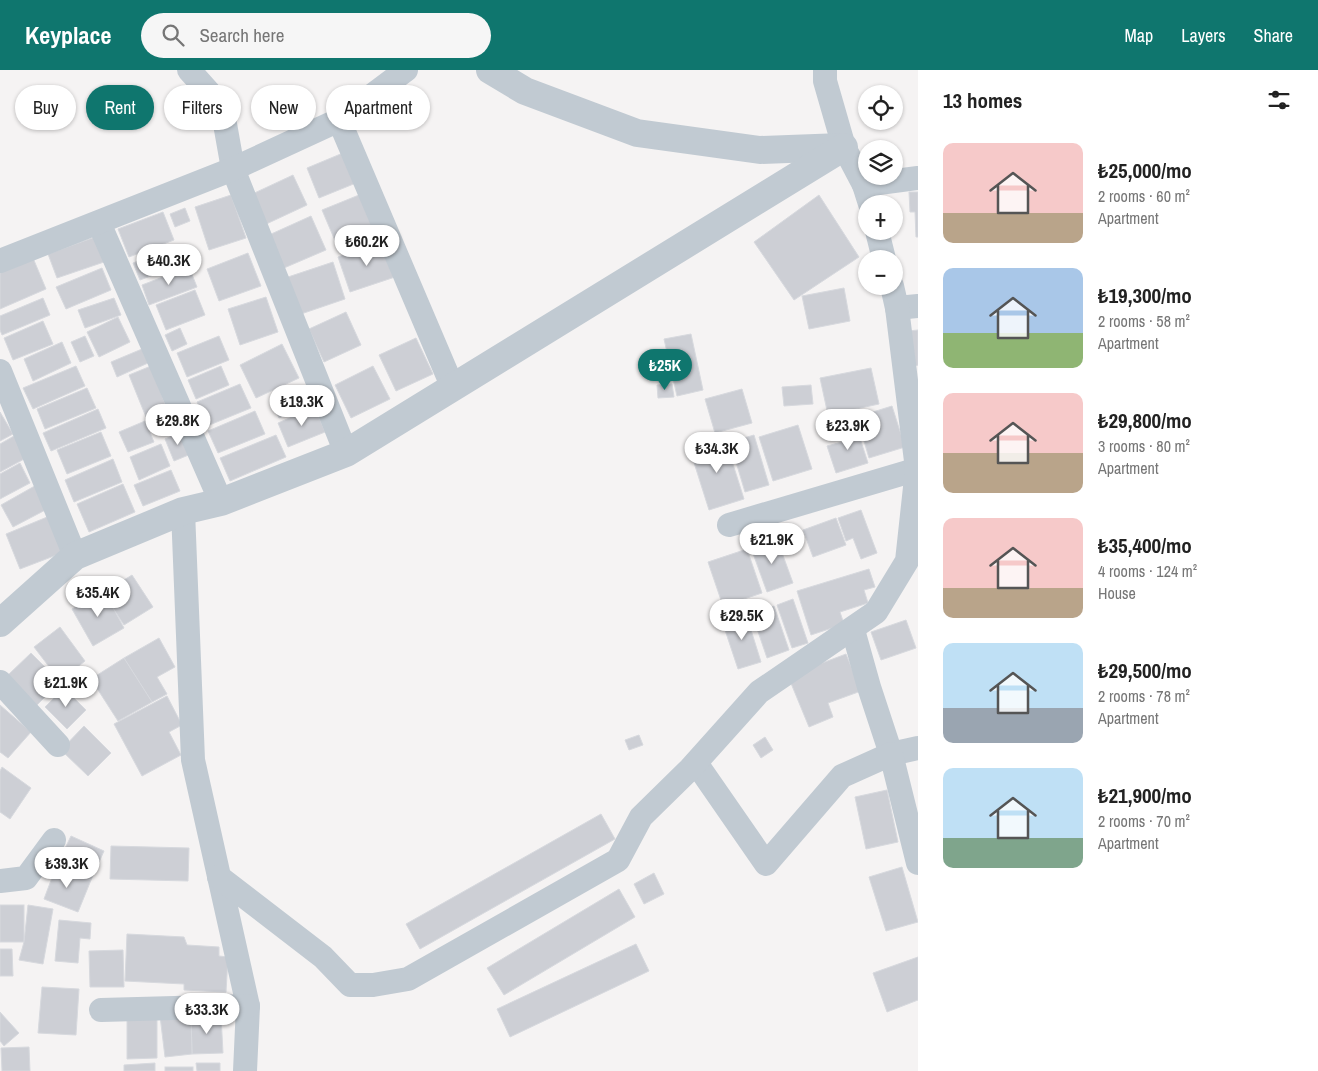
<!DOCTYPE html>
<html lang="en">
<head>
<meta charset="utf-8">
<style>
	:root { --surface:#fff; --page:#f6f6f6; --text:#222; --muted:#767676; --accent:#0f766e }
	body { margin:0; font-family:"Archivo Narrow",sans-serif; background:var(--page); color:var(--text); height:100vh; display:flex; flex-direction:column; font-size:19px; white-space:nowrap }
	* { box-sizing:border-box; margin:0 }
	p { font-size:16px; color:var(--muted) }
	.icon { flex:none; width:28px; height:28px; fill:none; stroke:currentColor; stroke-width:2; stroke-linecap:round; stroke-linejoin:round }
	.map { position:relative; flex:1; overflow:hidden }
	.sheet { display:flex; flex-direction:column; background:var(--surface); width:400px }
	.sheet>* { flex:none }
	.top-card { position:absolute; left:15px; top:15px; width:475px; height:45px; display:flex; gap:10px }
	.buttons { position:absolute; left:858px; top:15px; display:grid; gap:10px }
	.buttons a { display:grid; place-items:center; width:45px; height:45px; border-radius:50%; background:var(--surface); box-shadow:0 1px 4px #0004; font-size:25px }
	.price { position:absolute; translate:-50% -42px; padding:0 11px; border-radius:18px; background:#fff; color:#222; font-size:16px; line-height:32px; filter:drop-shadow(0 1px 2px #0008) }
	.price::after { content:''; position:absolute; left:50%; top:30px; width:15px; height:11px; margin-left:-8px; background:inherit; clip-path:polygon(0 0,100% 0,50% 100%) }
	.price.current { background:var(--accent); color:#fff }
	ul { padding:0; list-style:none }
	li { display:flex; align-items:center; gap:15px; height:125px; padding:0 25px }
	li span { display:grid; place-items:center; flex:none; width:140px; height:100px; border-radius:10px; color:#555 }
	li>.icon { margin-inline-start:auto }
	span .icon { width:60px; height:60px; fill:#fffc; stroke-width:1 }
	li b { font-size:21px }
	h2 { display:flex; justify-content:space-between; align-items:center; height:60px; padding:0 25px; font-size:21px }
	.pill { padding:0 18px; border-radius:22px; background:var(--surface); box-shadow:0 1px 4px #0004; font-size:18px; line-height:45px }
	.pill.current { background:var(--accent); color:#fff }
	header { display:flex; align-items:center; gap:30px; box-sizing:border-box; height:70px; padding:0 25px; background:var(--accent); color:#fff }
	header strong { font-size:24px }
	nav { display:flex; gap:28px; margin-inline-start:auto; font-size:18px }
	.search { width:350px; height:45px; background:var(--page); display:flex; align-items:center; gap:12px; box-sizing:border-box; padding:0 18px; border-radius:28px; color:var(--muted); font-size:19px }
	main { display:flex; flex:1; min-height:0 }
	.map>svg:first-child { display:block }
	.building { fill:#cdcfd5; stroke:#d7d9de }
	.lines { fill:none; stroke-linecap:round; stroke-linejoin:round }
	.minor { stroke:#c1cad2; stroke-width:24 }
	.tertiary { stroke:#c1cad2; stroke-width:28 }
</style>
</head>
<body>
<header>
<strong>Keyplace</strong>
<div class="search"><svg class="icon" aria-label="search" viewBox="0 0 24 24"><circle cx="10" cy="10" r="6"/><path d="M15 15l6 6"/></svg>Search here</div>
<nav><a>Map</a><a>Layers</a><a>Share</a></nav>
</header>
<main>
<div class="map">
<svg width="918" height="1001" viewBox="0 0 918 1001">
	<rect width="100%" height="100%" fill="#f5f3f3"/>
	<g class="building">
		<path d="M 343,83 L 356,113 L 319,128 L 307,98 Z"/>
		<path d="M 293,105 L 307,135 L 262,156 L 248,126 Z"/>
		<path d="M 909,122 L 918,122 L 918,167 L 916,167 L 915,142 L 910,142 Z"/>
		<path d="M 231,125 L 246,168 L 209,180 L 195,137 Z"/>
		<path d="M 359,125 L 373,158 L 336,173 L 322,140 Z"/>
		<path d="M 819,125 L 859,187 L 794,230 L 754,172 Z"/>
		<path d="M 185,138 L 190,151 L 175,157 L 170,144 Z"/>
		<path d="M 163,142 L 174,170 L 129,187 L 118,159 Z"/>
		<path d="M 311,146 L 326,180 L 284,198 L 269,165 Z"/>
		<path d="M 95,167 L 104,192 L 57,208 L 48,184 Z"/>
		<path d="M 383,171 L 395,207 L 350,222 L 338,187 Z"/>
		<path d="M 178,175 L 185,193 L 140,210 L 133,193 Z"/>
		<path d="M 248,183 L 261,216 L 219,231 L 207,199 Z"/>
		<path d="M 33,188 L 46,219 L 0,239 L 0,202 Z"/>
		<path d="M 333,192 L 345,229 L 301,244 L 288,207 Z"/>
		<path d="M 189,197 L 197,217 L 149,235 L 142,215 Z"/>
		<path d="M 102,198 L 111,220 L 66,239 L 56,217 Z"/>
		<path d="M 844,218 L 850,251 L 809,259 L 802,226 Z"/>
		<path d="M 195,220 L 205,245 L 166,260 L 156,235 Z"/>
		<path d="M 266,227 L 278,262 L 240,275 L 228,239 Z"/>
		<path d="M 43,228 L 50,245 L 2,265 L 0,260 L 0,246 Z"/>
		<path d="M 114,228 L 121,245 L 85,258 L 78,240 Z"/>
		<path d="M 346,242 L 361,275 L 324,292 L 309,259 Z"/>
		<path d="M 118,247 L 130,272 L 99,287 L 87,262 Z"/>
		<path d="M 43,251 L 53,274 L 13,290 L 4,268 Z"/>
		<path d="M 180,258 L 187,274 L 172,281 L 165,265 Z"/>
		<path d="M 918,260 L 918,295 L 915,296 L 908,261 Z"/>
		<path d="M 691,264 L 703,320 L 677,326 L 664,269 Z"/>
		<path d="M 85,266 L 94,286 L 80,292 L 71,272 Z"/>
		<path d="M 219,266 L 229,290 L 187,307 L 177,283 Z"/>
		<path d="M 416,268 L 433,304 L 396,321 L 379,285 Z"/>
		<path d="M 62,272 L 71,293 L 33,311 L 24,289 Z"/>
		<path d="M 282,274 L 299,308 L 256,328 L 240,295 Z"/>
		<path d="M 142,279 L 148,293 L 117,307 L 111,292 Z"/>
		<path d="M 76,296 L 85,316 L 33,339 L 23,318 Z"/>
		<path d="M 151,296 L 167,339 L 146,347 L 129,305 Z"/>
		<path d="M 221,296 L 229,315 L 196,329 L 188,310 Z"/>
		<path d="M 373,296 L 390,329 L 351,348 L 335,315 Z"/>
		<path d="M 871,298 L 879,334 L 828,345 L 820,308 Z"/>
		<path d="M 240,314 L 251,338 L 207,356 L 197,332 Z"/>
		<path d="M 672,314 L 674,327 L 658,328 L 657,315 Z"/>
		<path d="M 811,315 L 813,334 L 784,336 L 782,317 Z"/>
		<path d="M 308,316 L 315,333 L 279,348 L 272,331 Z"/>
		<path d="M 87,318 L 96,338 L 45,359 L 37,339 Z"/>
		<path d="M 742,319 L 752,353 L 715,363 L 705,329 Z"/>
		<path d="M 892,336 L 905,377 L 869,388 L 857,347 Z"/>
		<path d="M 315,337 L 325,362 L 288,377 L 278,353 Z"/>
		<path d="M 98,339 L 106,358 L 51,381 L 43,363 Z"/>
		<path d="M 255,341 L 265,364 L 218,383 L 208,361 Z"/>
		<path d="M 0,342 L 13,364 L 0,371 Z"/>
		<path d="M 145,351 L 154,372 L 128,382 L 119,362 Z"/>
		<path d="M 798,355 L 812,399 L 773,411 L 759,367 Z"/>
		<path d="M 856,356 L 868,393 L 836,403 L 827,376 L 842,372 L 839,361 Z"/>
		<path d="M 101,362 L 111,386 L 67,404 L 57,380 Z"/>
		<path d="M 182,362 L 191,384 L 174,391 L 165,369 Z"/>
		<path d="M 276,365 L 286,387 L 230,411 L 220,388 Z"/>
		<path d="M 754,365 L 769,415 L 745,422 L 730,372 Z"/>
		<path d="M 14,366 L 26,388 L 0,402 L 0,374 Z"/>
		<path d="M 725,369 L 744,429 L 709,440 L 690,380 Z"/>
		<path d="M 161,374 L 170,396 L 139,410 L 130,387 Z"/>
		<path d="M 113,389 L 122,412 L 74,432 L 65,410 Z"/>
		<path d="M 20,393 L 30,413 L 0,429 L 0,404 Z"/>
		<path d="M 171,400 L 180,421 L 143,436 L 134,415 Z"/>
		<path d="M 40,413 L 53,436 L 13,457 L 1,435 Z"/>
		<path d="M 123,414 L 135,442 L 89,462 L 77,434 Z"/>
		<path d="M 861,440 L 877,483 L 861,489 L 853,468 L 846,471 L 838,448 Z"/>
		<path d="M 52,445 L 67,481 L 20,499 L 6,464 Z"/>
		<path d="M 836,448 L 846,475 L 813,487 L 803,460 Z"/>
		<path d="M 777,469 L 793,513 L 767,522 L 751,478 Z"/>
		<path d="M 747,479 L 762,523 L 723,536 L 708,492 Z"/>
		<path d="M 869,499 L 875,517 L 864,520 L 868,533 L 840,542 L 844,554 L 811,565 L 797,521 Z"/>
		<path d="M 132,505 L 153,537 L 124,555 L 103,523 Z"/>
		<path d="M 104,521 L 124,558 L 93,576 L 72,539 Z"/>
		<path d="M 793,529 L 808,573 L 792,578 L 777,535 Z"/>
		<path d="M 774,536 L 789,580 L 767,588 L 752,544 Z"/>
		<path d="M 746,544 L 761,592 L 738,599 L 722,551 Z"/>
		<path d="M 906,550 L 916,578 L 881,590 L 871,562 Z"/>
		<path d="M 60,557 L 85,591 L 60,611 L 34,577 Z"/>
		<path d="M 159,568 L 175,597 L 157,607 L 167,624 L 152,632 L 124,588 Z"/>
		<path d="M 31,583 L 60,612 L 37,635 L 7,606 Z"/>
		<path d="M 846,584 L 861,621 L 828,633 L 833,647 L 809,657 L 788,606 Z"/>
		<path d="M 124,588 L 152,632 L 118,651 L 91,609 Z"/>
		<path d="M 64,618 L 86,640 L 67,659 L 45,637 Z"/>
		<path d="M 167,626 L 182,655 L 169,662 L 181,685 L 142,706 L 114,654 Z"/>
		<path d="M 0,635 L 31,662 L 8,688 L 0,682 Z"/>
		<path d="M 84,656 L 111,683 L 88,706 L 61,680 Z"/>
		<path d="M 639,665 L 643,675 L 629,680 L 625,670 Z"/>
		<path d="M 765,667 L 773,680 L 761,688 L 753,675 Z"/>
		<path d="M 2,697 L 31,718 L 10,749 L 0,742 L 0,701 Z"/>
		<path d="M 887,720 L 898,772 L 866,779 L 855,727 Z"/>
		<path d="M 601,744 L 615,769 L 420,879 L 406,854 Z"/>
		<path d="M 71,766 L 104,781 L 91,810 L 56,797 Z"/>
		<path d="M 111,776 L 189,778 L 188,811 L 110,809 Z"/>
		<path d="M 56,797 L 91,810 L 78,842 L 44,829 Z"/>
		<path d="M 902,797 L 918,852 L 886,861 L 869,807 Z"/>
		<path d="M 654,803 L 664,824 L 644,834 L 634,814 Z"/>
		<path d="M 619,819 L 635,847 L 504,925 L 487,898 Z"/>
		<rect x="0" y="835" width="24" height="37"/>
		<path d="M 28,835 L 53,839 L 43,894 L 19,890 L 24,872 Z"/>
		<path d="M 59,850 L 91,853 L 90,869 L 80,868 L 78,893 L 55,891 Z"/>
		<path d="M 127,864 L 184,867 L 187,875 L 219,877 L 219,886 L 228,887 L 226,922 L 184,920 L 184,914 L 125,911 Z"/>
		<path d="M 636,874 L 649,901 L 510,967 L 497,939 Z"/>
		<path d="M 0,879 L 12,879 L 13,906 L 0,906 Z"/>
		<path d="M 123,880 L 124,917 L 90,917 L 89,881 Z"/>
		<path d="M 918,887 L 918,930 L 887,942 L 873,903 Z"/>
		<path d="M 42,917 L 79,919 L 76,965 L 38,963 Z"/>
		<path d="M 0,942 L 19,963 L 4,976 L 0,971 Z"/>
		<path d="M 157,944 L 157,988 L 127,989 L 127,945 Z"/>
		<path d="M 221,945 L 223,983 L 192,984 L 191,946 Z"/>
		<path d="M 160,946 L 191,946 L 192,984 L 165,987 Z"/>
		<path d="M 29,977 L 30,1001 L 2,1001 L 1,978 Z"/>
		<path d="M 155,993 L 155,1001 L 124,1001 L 124,995 Z"/>
		<path d="M 196,993 L 220,993 L 220,1001 L 197,1001 Z"/>
		<rect x="165" y="997" width="28" height="4"/>
	</g>
	<g class="lines">
		<g class="minor">
			<path d="M 189,0 L 222,37 L 233,99 L 346,383"/>
			<path d="M 825,0 L 825,11 L 844,77 L 864,115 L 870,134"/>
			<path d="M 339,50 L 453,318"/>
			<path d="M 864,115 L 918,108"/>
			<path d="M 99,153 L 221,432"/>
			<path d="M 877,161 L 884,189"/>
			<path d="M 0,191 L 233,99 L 339,50 L 406,0"/>
			<path d="M 897,238 L 918,236"/>
			<path d="M 0,301 L 75,486"/>
			<path d="M 183,441 L 193,690 L 248,936 L 245,1001"/>
			<path d="M 729,455 L 918,399"/>
			<path d="M 853,560 L 869,617 L 891,684 L 918,678"/>
			<path d="M 0,612 L 58,675"/>
			<path d="M 696,693 L 766,794 L 842,706 L 891,684 L 918,793"/>
			<path d="M 219,807 L 323,887 L 350,915 L 373,915 L 408,909 L 618,790 L 641,747 L 690,699 L 759,622 L 876,542 L 907,491 L 917,399 L 897,238 L 892,216"/>
			<path d="M 0,811 L 26,808 L 54,770"/>
			<path d="M 101,940 L 248,936"/>
		</g>
		<g class="tertiary">
			<path d="M 490,0 L 525,21 L 637,63 L 760,80 L 842,77"/>
			<path d="M 0,553 L 75,486 L 183,441 L 221,432 L 346,383 L 844,77"/>
		</g>
	</g>
</svg>
<div class="buttons">
<a><svg class="icon" aria-label="locate" viewBox="0 0 24 24"><circle cx="12" cy="12" r="6"/><path d="M12 2v4M12 18v4M2 12h4M18 12h4"/></svg></a>
<a><svg class="icon" aria-label="layers" viewBox="0 0 24 24"><path d="M12 4l9 5-9 5-9-5zM3 14l9 5 9-5"/></svg></a>
<a>+</a>
<a>−</a>
</div>
<b class="price" style="left:367px;top:197px">₺60.2K</b>
<b class="price" style="left:169px;top:216px">₺40.3K</b>
<b class="price current" style="left:665px;top:321px">₺25K</b>
<b class="price" style="left:302px;top:357px">₺19.3K</b>
<b class="price" style="left:178px;top:376px">₺29.8K</b>
<b class="price" style="left:848px;top:381px">₺23.9K</b>
<b class="price" style="left:717px;top:404px">₺34.3K</b>
<b class="price" style="left:772px;top:495px">₺21.9K</b>
<b class="price" style="left:98px;top:548px">₺35.4K</b>
<b class="price" style="left:742px;top:571px">₺29.5K</b>
<b class="price" style="left:66px;top:638px">₺21.9K</b>
<b class="price" style="left:67px;top:819px">₺39.3K</b>
<b class="price" style="left:207px;top:965px">₺33.3K</b>
<div class="top-card">
<a class="pill">Buy</a>
<a class="pill current">Rent</a>
<a class="pill">Filters</a>
<a class="pill">New</a>
<a class="pill">Apartment</a>
</div>
</div>
<section class="sheet">
<h2>13 homes<svg class="icon" aria-label="filters" viewBox="0 0 24 24"><path d="M4 7h16M4 17h16"/><circle cx="9" cy="7" r="2"/><circle cx="15" cy="17" r="2"/></svg></h2>
<ul>
<li><span style="background:linear-gradient(#f6c9c9 70%,#b9a48a 0)"><svg class="icon" aria-label="home" viewBox="0 0 24 24"><path d="M3 11l9-7 9 7M6 9v11h12V9"/></svg></span><div><b>₺25,000/mo</b><p>2 rooms · 60 m²</p><p>Apartment</p></div></li>
<li><span style="background:linear-gradient(#a9c7e8 65%,#8fb573 0)"><svg class="icon" aria-label="home" viewBox="0 0 24 24"><path d="M3 11l9-7 9 7M6 9v11h12V9"/></svg></span><div><b>₺19,300/mo</b><p>2 rooms · 58 m²</p><p>Apartment</p></div></li>
<li><span style="background:linear-gradient(#f6c9c9 60%,#b9a48a 0)"><svg class="icon" aria-label="home" viewBox="0 0 24 24"><path d="M3 11l9-7 9 7M6 9v11h12V9"/></svg></span><div><b>₺29,800/mo</b><p>3 rooms · 80 m²</p><p>Apartment</p></div></li>
<li><span style="background:linear-gradient(#f6c9c9 70%,#b9a48a 0)"><svg class="icon" aria-label="home" viewBox="0 0 24 24"><path d="M3 11l9-7 9 7M6 9v11h12V9"/></svg></span><div><b>₺35,400/mo</b><p>4 rooms · 124 m²</p><p>House</p></div></li>
<li><span style="background:linear-gradient(#bfe0f5 65%,#9aa5b1 0)"><svg class="icon" aria-label="home" viewBox="0 0 24 24"><path d="M3 11l9-7 9 7M6 9v11h12V9"/></svg></span><div><b>₺29,500/mo</b><p>2 rooms · 78 m²</p><p>Apartment</p></div></li>
<li><span style="background:linear-gradient(#bfe0f5 70%,#7fa58c 0)"><svg class="icon" aria-label="home" viewBox="0 0 24 24"><path d="M3 11l9-7 9 7M6 9v11h12V9"/></svg></span><div><b>₺21,900/mo</b><p>2 rooms · 70 m²</p><p>Apartment</p></div></li>
</ul>
</section>
</main>
</body>
</html>
